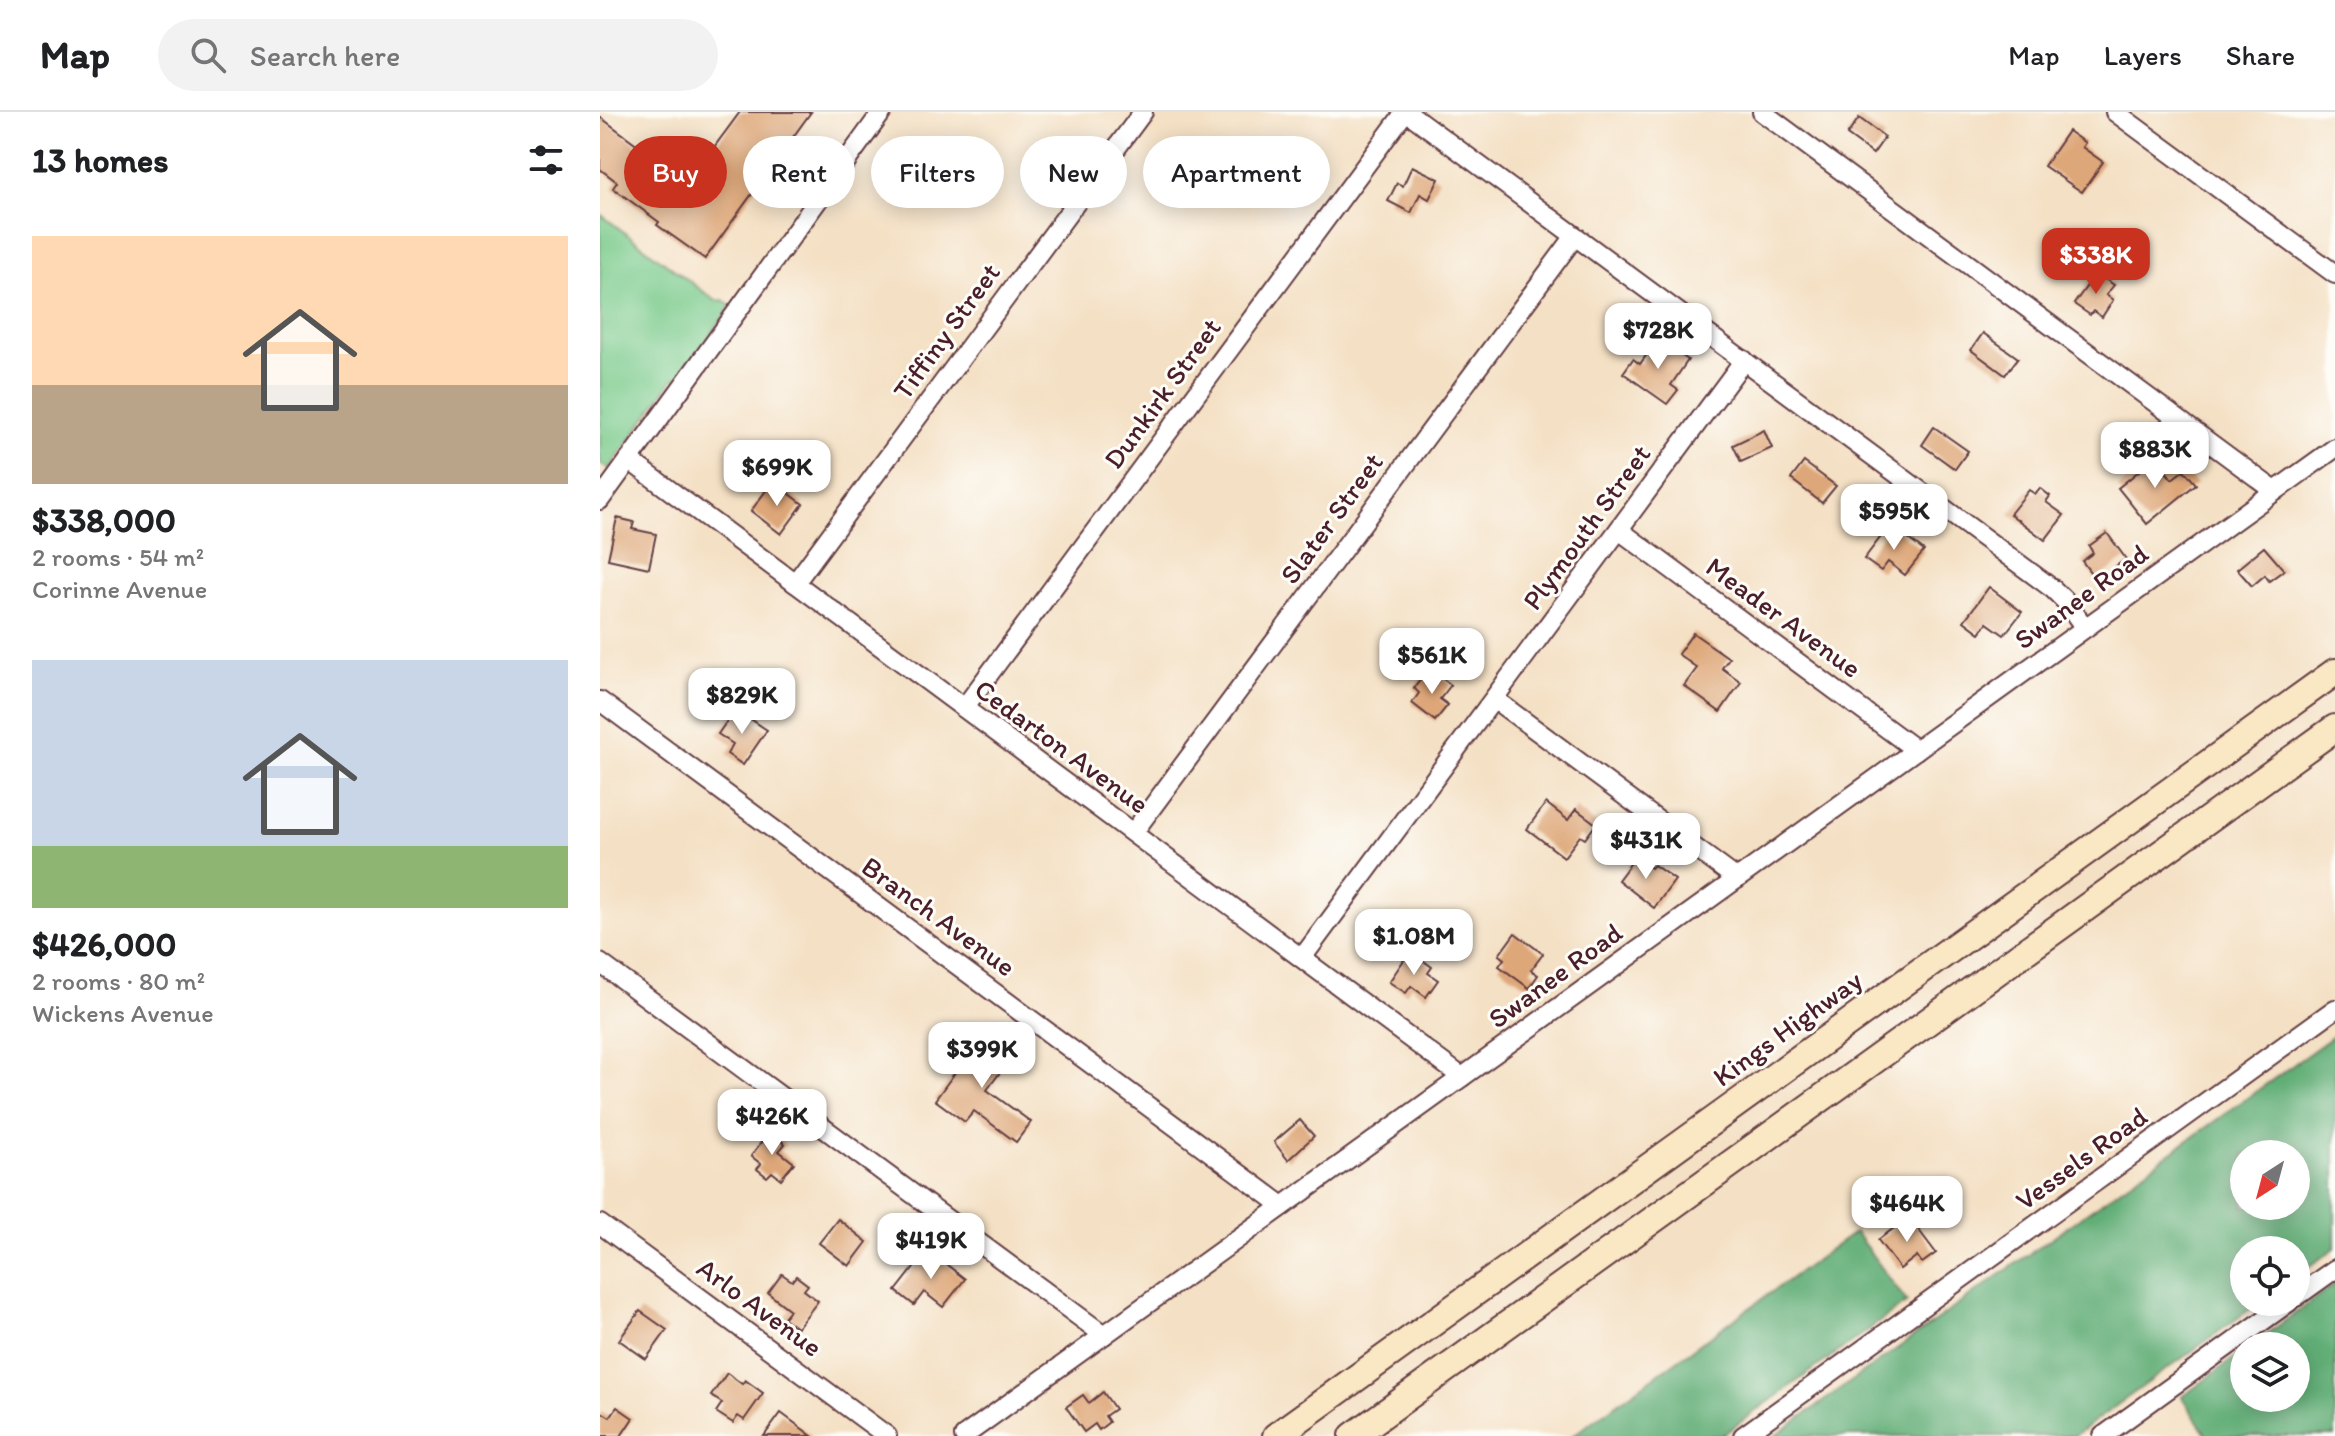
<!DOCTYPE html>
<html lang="en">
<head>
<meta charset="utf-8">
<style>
	:root { --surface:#fff; --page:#f2f2f2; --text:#202124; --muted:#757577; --line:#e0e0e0; --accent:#c8321e }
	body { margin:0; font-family:Itim,sans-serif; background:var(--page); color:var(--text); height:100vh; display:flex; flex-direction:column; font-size:30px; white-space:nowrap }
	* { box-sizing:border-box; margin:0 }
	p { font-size:26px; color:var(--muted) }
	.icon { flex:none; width:44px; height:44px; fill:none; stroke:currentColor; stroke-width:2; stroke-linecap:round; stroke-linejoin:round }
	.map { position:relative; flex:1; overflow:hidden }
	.panel { display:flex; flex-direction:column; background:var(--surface); width:600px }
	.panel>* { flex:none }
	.banner { position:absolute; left:24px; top:24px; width:760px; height:72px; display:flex; gap:16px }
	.needle { width:52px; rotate:216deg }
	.tools { position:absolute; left:1630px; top:1028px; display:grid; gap:16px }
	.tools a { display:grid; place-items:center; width:80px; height:80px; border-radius:50%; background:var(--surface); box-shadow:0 4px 20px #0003; font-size:40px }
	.price { position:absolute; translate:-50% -68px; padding:0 18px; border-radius:16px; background:#fff; color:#222; font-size:26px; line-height:52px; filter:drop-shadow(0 2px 4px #0008) }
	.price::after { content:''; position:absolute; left:50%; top:48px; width:24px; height:18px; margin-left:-12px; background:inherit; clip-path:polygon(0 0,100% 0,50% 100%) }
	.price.active { background:var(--accent); color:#fff }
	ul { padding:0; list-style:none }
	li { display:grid; align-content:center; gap:16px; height:424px; padding:0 32px }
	li span { display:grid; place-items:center; height:248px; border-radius:0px; color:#555 }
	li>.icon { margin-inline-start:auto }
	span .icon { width:144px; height:144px; fill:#fffc; stroke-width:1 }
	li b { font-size:34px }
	h2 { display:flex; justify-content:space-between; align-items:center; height:96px; padding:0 32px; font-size:34px }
	.tag { padding:0 28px; border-radius:36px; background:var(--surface); box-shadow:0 4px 20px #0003; font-size:28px; line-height:72px }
	.tag.active { background:var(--accent); color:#fff }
	header { display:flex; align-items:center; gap:48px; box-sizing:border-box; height:112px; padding:0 40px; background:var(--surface); border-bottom:2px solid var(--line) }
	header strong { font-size:38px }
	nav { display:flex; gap:44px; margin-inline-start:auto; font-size:28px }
	.search { width:560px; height:72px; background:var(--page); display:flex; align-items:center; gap:20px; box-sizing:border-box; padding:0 28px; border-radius:44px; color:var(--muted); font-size:30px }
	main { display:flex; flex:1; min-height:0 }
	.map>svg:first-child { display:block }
	.green { fill:#79ca8b; stroke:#62745b; stroke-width:2 }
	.forest { fill:#62ae77; stroke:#566651; stroke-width:2; fill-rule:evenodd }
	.building { fill:#dea779 }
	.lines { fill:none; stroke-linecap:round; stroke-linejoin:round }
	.street-casing { stroke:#643c42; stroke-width:22 }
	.secondary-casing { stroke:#643c42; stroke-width:30 }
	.street { stroke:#fff; stroke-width:18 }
	.secondary { stroke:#fae7c3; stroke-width:26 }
	.labels { text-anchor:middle; stroke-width:6; stroke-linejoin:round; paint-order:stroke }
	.street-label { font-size:28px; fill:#4a1f2b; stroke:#fdfcf7 }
</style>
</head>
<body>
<header>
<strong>Map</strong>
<div class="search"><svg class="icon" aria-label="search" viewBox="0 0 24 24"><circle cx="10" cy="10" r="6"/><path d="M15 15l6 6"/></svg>Search here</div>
<nav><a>Map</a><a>Layers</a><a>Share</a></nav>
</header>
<main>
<section class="panel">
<h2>13 homes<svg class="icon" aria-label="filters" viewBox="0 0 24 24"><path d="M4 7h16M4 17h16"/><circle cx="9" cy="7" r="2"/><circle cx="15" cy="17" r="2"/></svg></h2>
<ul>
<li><span style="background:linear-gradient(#ffd9b3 60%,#b9a48a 0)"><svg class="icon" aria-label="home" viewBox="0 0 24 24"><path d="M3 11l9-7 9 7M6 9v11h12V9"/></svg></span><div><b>$338,000</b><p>2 rooms · 54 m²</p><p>Corinne Avenue</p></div></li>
<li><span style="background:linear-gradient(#c9d6e8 75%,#8fb573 0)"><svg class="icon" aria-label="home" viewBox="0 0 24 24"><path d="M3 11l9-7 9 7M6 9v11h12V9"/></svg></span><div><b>$426,000</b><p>2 rooms · 80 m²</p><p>Wickens Avenue</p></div></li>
</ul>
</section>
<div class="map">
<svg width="1735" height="1324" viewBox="0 0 1735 1324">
	<rect width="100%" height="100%" fill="#fdfcf7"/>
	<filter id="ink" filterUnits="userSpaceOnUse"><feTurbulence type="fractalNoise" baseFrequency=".0125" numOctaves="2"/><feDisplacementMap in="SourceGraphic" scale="16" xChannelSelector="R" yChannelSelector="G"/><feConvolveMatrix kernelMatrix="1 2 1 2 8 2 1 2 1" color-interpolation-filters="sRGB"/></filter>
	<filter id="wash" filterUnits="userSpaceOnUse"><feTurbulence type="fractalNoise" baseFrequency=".006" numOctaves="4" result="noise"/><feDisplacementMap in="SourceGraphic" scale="32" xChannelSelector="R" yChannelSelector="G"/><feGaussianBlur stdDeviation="1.8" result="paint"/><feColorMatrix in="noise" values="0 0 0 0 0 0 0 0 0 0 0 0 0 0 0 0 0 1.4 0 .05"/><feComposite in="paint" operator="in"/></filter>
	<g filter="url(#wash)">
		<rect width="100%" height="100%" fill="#f4e0c4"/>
		<path class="green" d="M 0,102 L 116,189 L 123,188 L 131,194 L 78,268 L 74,266 L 9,357 L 0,351 Z"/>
		<g class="forest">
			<path d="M 1735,923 L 1735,1136 L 1696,1164 L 1696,1138 L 1644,1138 L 1644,1190 L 1660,1190 L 1474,1324 L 1175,1324 ZM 1644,1042 L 1696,1042 L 1696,1094 L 1644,1094 Z"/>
			<path d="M 1255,1120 L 1307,1190 L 1121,1324 L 972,1324 Z"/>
			<path d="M 1735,1172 L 1735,1324 L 1607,1324 L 1582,1285 L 1644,1239 L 1644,1286 L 1696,1286 L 1696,1234 L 1651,1234 Z"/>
		</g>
		<g id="blocks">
			<g class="building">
				<path d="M 140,0 L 211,0 L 105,147 L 57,113 L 59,110 L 13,76 L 17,70 L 0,57 L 0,5 L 58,48 L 54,55 L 83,77 Z"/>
				<path d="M 1259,6 L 1285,25 L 1273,42 L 1247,23 Z"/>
				<path d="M 1468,19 L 1485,31 L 1482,35 L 1503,50 L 1482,80 L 1444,54 Z"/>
				<path d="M 812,54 L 839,67 L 829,87 L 820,82 L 811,101 L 788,89 L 797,71 L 803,74 Z"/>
				<path d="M 1496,161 L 1514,173 L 1506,183 L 1513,188 L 1502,205 L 1493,199 L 1490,203 L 1474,192 Z"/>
				<path d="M 1383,221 L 1418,246 L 1405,263 L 1371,238 Z"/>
				<path d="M 1058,227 L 1088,248 L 1071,273 L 1078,278 L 1067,292 L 1023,261 L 1033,247 L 1040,252 Z"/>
				<path d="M 1334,315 L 1368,339 L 1355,357 L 1322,333 Z"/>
				<path d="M 1164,318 L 1172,336 L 1141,350 L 1133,333 Z"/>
				<path d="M 1555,346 L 1572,367 L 1584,358 L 1596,372 L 1547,412 L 1518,376 Z"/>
				<path d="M 1204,350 L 1236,374 L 1222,391 L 1191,367 Z"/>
				<path d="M 173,369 L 203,392 L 181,422 L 151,399 Z"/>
				<path d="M 1440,376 L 1450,384 L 1446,390 L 1464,403 L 1445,428 L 1410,402 L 1429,378 L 1435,382 Z"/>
				<path d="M 17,406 L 34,410 L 32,417 L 56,422 L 49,456 L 8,447 Z"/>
				<path d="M 1290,413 L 1324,439 L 1305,463 L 1288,450 L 1281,459 L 1264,447 Z"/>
				<path d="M 1507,421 L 1526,447 L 1496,468 L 1482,449 L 1493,441 L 1489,434 Z"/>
				<path d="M 1664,435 L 1684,458 L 1669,469 L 1665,463 L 1652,474 L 1637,457 Z"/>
				<path d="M 1389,475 L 1422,500 L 1404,523 L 1387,511 L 1380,521 L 1364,509 Z"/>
				<path d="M 1093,521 L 1129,546 L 1122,556 L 1141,570 L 1120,600 L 1084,574 L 1097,556 L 1078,542 Z"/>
				<path d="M 834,560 L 851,573 L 840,587 L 848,593 L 835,609 L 812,591 L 819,581 L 814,576 L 822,566 L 827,570 Z"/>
				<path d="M 134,599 L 144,607 L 146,604 L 167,618 L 143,653 L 127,642 L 133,632 L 118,622 Z"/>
				<path d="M 946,691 L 968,708 L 976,697 L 996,712 L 985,727 L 980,724 L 964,745 L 927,717 Z"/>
				<path d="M 1036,744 L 1051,756 L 1054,753 L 1075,768 L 1054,796 L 1018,768 Z"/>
				<path d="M 915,821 L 943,842 L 931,858 L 938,863 L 929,876 L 899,854 L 904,847 L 899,843 Z"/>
				<path d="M 806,845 L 817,852 L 821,847 L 832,855 L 828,861 L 838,868 L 826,885 L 811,874 L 806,881 L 789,870 Z"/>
				<path d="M 386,918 L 402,930 L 394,941 L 407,951 L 387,978 L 431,1010 L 416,1030 L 374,999 L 365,1010 L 335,988 Z"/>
				<path d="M 700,1008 L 714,1024 L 688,1048 L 674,1030 Z"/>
				<path d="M 169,1020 L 185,1032 L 179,1039 L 194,1051 L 181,1067 L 172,1060 L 167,1065 L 157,1057 L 161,1052 L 151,1044 Z"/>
				<path d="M 1309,1105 L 1336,1141 L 1322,1151 L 1317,1144 L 1300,1157 L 1278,1128 Z"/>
				<path d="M 238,1107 L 267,1130 L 249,1154 L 219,1131 Z"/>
				<path d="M 328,1138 L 365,1167 L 343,1195 L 324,1180 L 314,1193 L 296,1179 Z"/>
				<path d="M 182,1162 L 192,1169 L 196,1164 L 208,1173 L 204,1178 L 218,1189 L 197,1216 L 183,1206 L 190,1198 L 168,1181 Z"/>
				<path d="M 40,1199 L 67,1218 L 46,1247 L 19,1228 Z"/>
				<path d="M 127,1261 L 142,1272 L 145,1268 L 163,1281 L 144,1308 L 138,1304 L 133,1311 L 116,1300 L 122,1291 L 111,1284 Z"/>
				<path d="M 503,1280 L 515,1297 L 505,1304 L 509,1310 L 499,1318 L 495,1312 L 484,1320 L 466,1295 L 483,1283 L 489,1291 Z"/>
				<path d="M 17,1295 L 33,1306 L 21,1324 L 0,1324 L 0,1299 L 10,1305 Z"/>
				<path d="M 181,1301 L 212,1324 L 164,1324 Z"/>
			</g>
		</g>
	</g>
	<g filter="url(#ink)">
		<use href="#blocks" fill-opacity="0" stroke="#643c42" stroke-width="2"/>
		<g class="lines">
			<defs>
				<g id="street">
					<path d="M 807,0 L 1453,477 L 1467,491 L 1485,516"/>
					<path d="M 1162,0 L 1675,379"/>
					<path d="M 1515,0 L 1735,162"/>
					<path d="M 29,348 L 862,965"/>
					<path d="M 0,388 L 282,0"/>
					<path d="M 1019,418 L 1316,638"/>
					<path d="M 195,471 L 543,0"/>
					<path d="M 894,587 L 1137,767"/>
					<path d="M 0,589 L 683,1094"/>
					<path d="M 364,596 L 805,0"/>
					<path d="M 533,721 L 975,124"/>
					<path d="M 702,846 L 1144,248"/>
					<path d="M 0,851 L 504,1223"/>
					<path d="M 0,1112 L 287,1324"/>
					<path d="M 1696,1185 L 1735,1157"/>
					<path d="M 364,1324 L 1735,336"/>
					<path d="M 1143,1324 L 1735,897"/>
					<path d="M 1503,1324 L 1689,1190"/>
				</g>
				<g id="secondary">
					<path d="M 676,1324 L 1735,560"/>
					<path d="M 753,1324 L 1735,616"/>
				</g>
			</defs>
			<use href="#street" class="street-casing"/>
			<use href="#secondary" class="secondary-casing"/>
			<use href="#street" class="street"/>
			<use href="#secondary" class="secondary"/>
		</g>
	</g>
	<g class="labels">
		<g class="street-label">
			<text transform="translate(346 219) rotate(-54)" y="10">Tiffiny Street</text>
			<text transform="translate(562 281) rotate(-54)" y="10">Dunkirk Street</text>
			<text transform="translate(731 406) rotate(-54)" y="10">Slater Street</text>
			<text transform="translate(986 415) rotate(-54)" y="10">Plymouth Street</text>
			<text transform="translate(1481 484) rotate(-36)" y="10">Swanee Road</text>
			<text transform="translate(1184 505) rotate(36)" y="10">Meader Avenue</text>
			<text transform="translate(462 634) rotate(36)" y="10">Cedarton Avenue</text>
			<text transform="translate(339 804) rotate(36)" y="10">Branch Avenue</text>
			<text transform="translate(955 863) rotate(-36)" y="10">Swanee Road</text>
			<text transform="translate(1187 916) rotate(-36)" y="10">Kings Highway</text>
			<text transform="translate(1481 1046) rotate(-36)" y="10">Vessels Road</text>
			<text transform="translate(160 1195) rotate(36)" y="10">Arlo Avenue</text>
		</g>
	</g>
</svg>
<div class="tools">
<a><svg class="needle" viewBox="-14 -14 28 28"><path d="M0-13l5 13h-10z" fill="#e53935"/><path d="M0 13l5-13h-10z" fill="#757577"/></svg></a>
<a><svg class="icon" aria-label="locate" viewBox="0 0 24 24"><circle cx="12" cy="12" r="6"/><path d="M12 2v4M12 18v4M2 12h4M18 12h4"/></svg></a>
<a><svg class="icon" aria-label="layers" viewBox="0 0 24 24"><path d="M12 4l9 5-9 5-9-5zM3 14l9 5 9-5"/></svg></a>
</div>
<b class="price active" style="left:1496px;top:184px">$338K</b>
<b class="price" style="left:1058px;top:259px">$728K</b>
<b class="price" style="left:1555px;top:378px">$883K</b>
<b class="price" style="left:177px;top:396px">$699K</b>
<b class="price" style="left:1294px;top:440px">$595K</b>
<b class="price" style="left:832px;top:584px">$561K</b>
<b class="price" style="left:142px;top:624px">$829K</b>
<b class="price" style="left:1046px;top:769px">$431K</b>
<b class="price" style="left:814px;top:865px">$1.08M</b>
<b class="price" style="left:382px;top:978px">$399K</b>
<b class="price" style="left:172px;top:1045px">$426K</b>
<b class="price" style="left:1307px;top:1132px">$464K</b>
<b class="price" style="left:331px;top:1169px">$419K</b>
<div class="banner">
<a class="tag active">Buy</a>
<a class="tag">Rent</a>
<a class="tag">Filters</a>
<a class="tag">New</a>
<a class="tag">Apartment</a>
</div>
</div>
</main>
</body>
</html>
